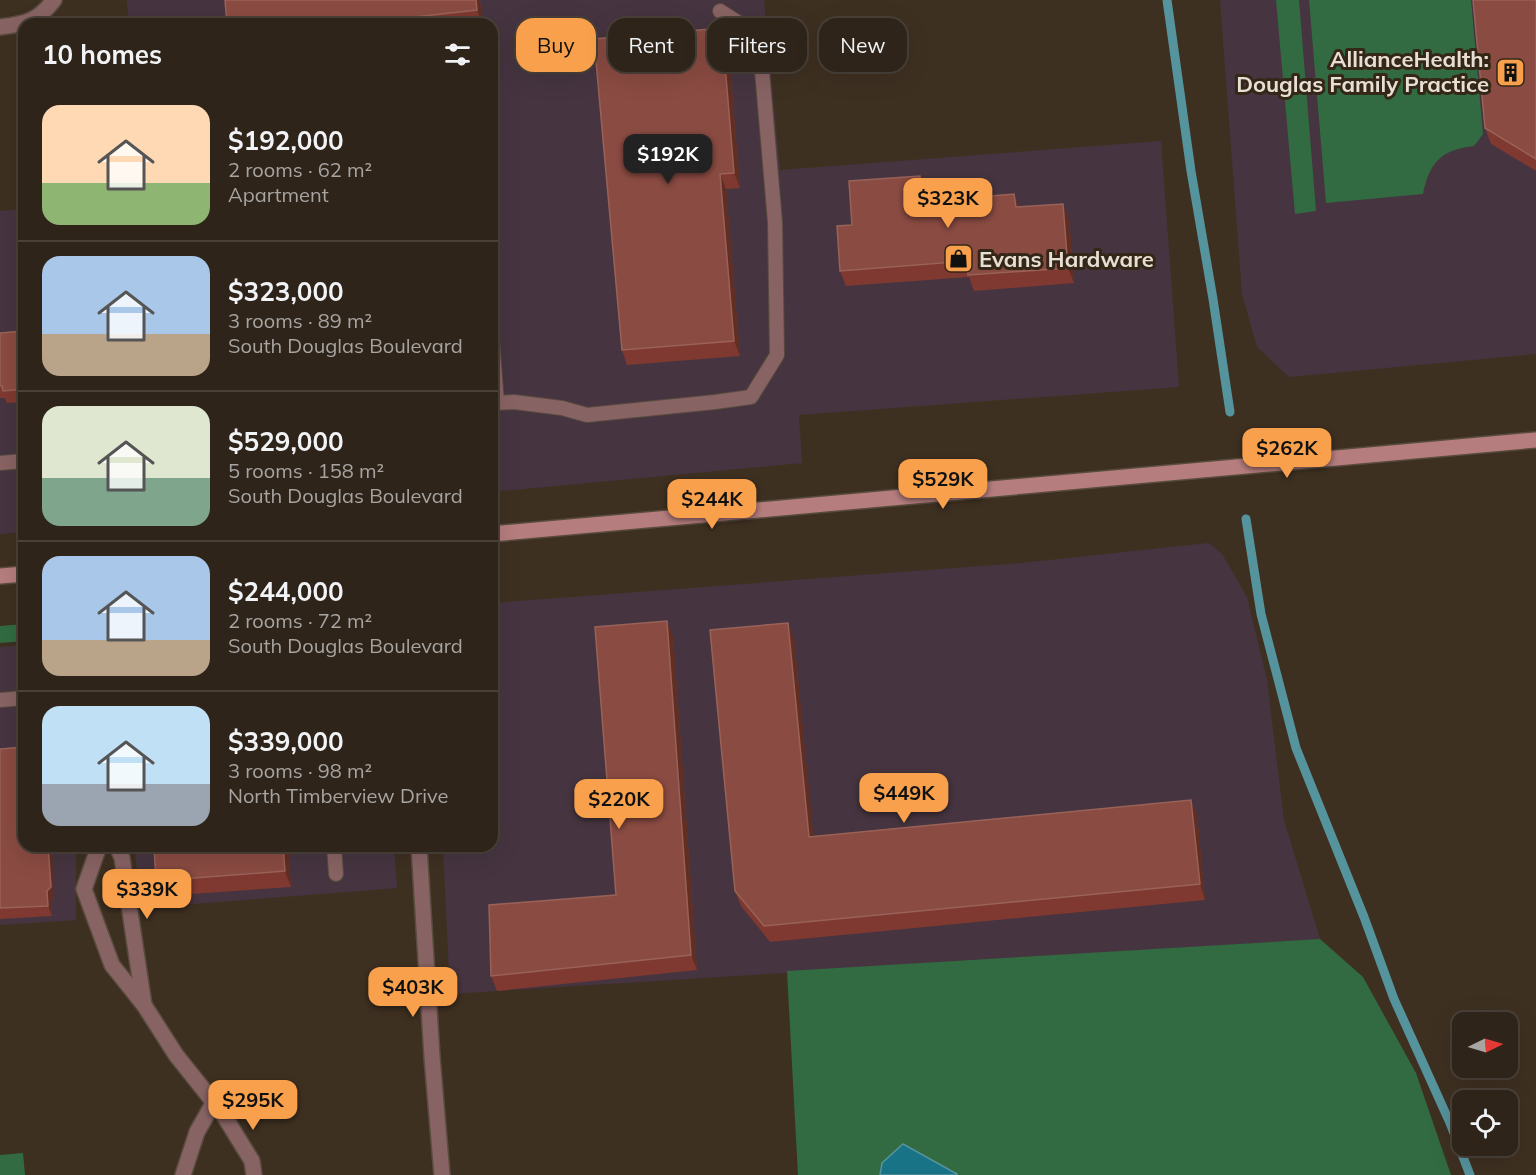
<!DOCTYPE html>
<html lang="en">
<head>
<meta charset="utf-8">
<style>
	:root { --surface:#2e2419; --page:#3a3026; --text:#f1f3f6; --muted:#a7a4a2; --line:#494138; --accent:#f8a04b }
	body { margin:0; font-family:Mulish,sans-serif; background:var(--page); color:var(--text); height:100vh; display:flex; flex-direction:column; font-size:22px; white-space:nowrap }
	* { box-sizing:border-box; margin:0 }
	p { font-size:20px; color:var(--muted) }
	.icon { flex:none; width:33px; height:33px; fill:none; stroke:currentColor; stroke-width:2; stroke-linecap:round; stroke-linejoin:round }
	.map { position:relative; flex:1; overflow:hidden }
	.side { position:absolute; left:18px; top:18px; width:480px; height:834px; display:flex; flex-direction:column; background:var(--surface); border-radius:18px; box-shadow:0 6px 24px #0002,0 0 0 2px var(--line) }
	.side>* { flex:none }
	.banner { position:absolute; left:516px; top:18px; width:570px; height:54px; display:flex; gap:12px }
	.needle { width:39px; rotate:85deg }
	.tools { position:absolute; left:1452px; top:1012px; display:grid; gap:12px }
	.tools a { display:grid; place-items:center; width:66px; height:66px; border-radius:12px; background:var(--surface); box-shadow:0 6px 24px #0002,0 0 0 2px var(--line); font-size:30px }
	.price { position:absolute; translate:-50% -51px; padding:0 14px; border-radius:12px; background:var(--accent); color:#111; font-size:20px; line-height:39px; filter:drop-shadow(0 2px 3px #0008) }
	.price::after { content:''; position:absolute; left:50%; top:36px; width:18px; height:14px; margin-left:-9px; background:inherit; clip-path:polygon(0 0,100% 0,50% 100%) }
	.price.on { background:#222; color:#fff }
	ul { padding:0; list-style:none }
	li { display:flex; align-items:center; gap:18px; height:150px; padding:0 24px }
	li+li { border-top:2px solid var(--line) }
	li span { display:grid; place-items:center; flex:none; width:168px; height:120px; border-radius:18px; color:#555 }
	li>.icon { margin-inline-start:auto }
	span .icon { width:72px; height:72px; fill:#fffc; stroke-width:1 }
	li b { font-size:26px }
	h2 { display:flex; justify-content:space-between; align-items:center; height:72px; padding:0 24px; font-size:26px }
	.chip { padding:0 21px; border-radius:18px; background:var(--surface); box-shadow:0 6px 24px #0002,0 0 0 2px var(--line); font-size:21px; line-height:54px }
	.chip.on { background:var(--accent); color:#111 }
	.map>svg:first-child { display:block }
	.commercial { fill:#463540 }
	.green { fill:#326b41 }
	.water { fill:#177385; stroke:#55939d; stroke-width:1.5 }
	.lines { fill:none; stroke-linecap:round; stroke-linejoin:round }
	.stream { stroke:#55939d; stroke-width:9 }
	.lane-casing { stroke:#594c3e; stroke-width:16 }
	.street-casing { stroke:#594c3e; stroke-width:18 }
	.secondary-casing { stroke:#594c3e; stroke-width:18 }
	.lane { stroke:#886364; stroke-width:14 }
	.street { stroke:#886364; stroke-width:15 }
	.secondary { stroke:#b67d7e; stroke-width:15 }
	.wall { fill:#7f3930 }
	.shaded-wall { fill:#602e23 }
	.building { fill:#8a4b42; stroke:#996259; stroke-width:1.5 }
	.labels { text-anchor:middle; stroke-width:6; stroke-linejoin:round; paint-order:stroke }
	.poi-label { font-size:22px; font-weight:bold; fill:#e7ded4; stroke:#342717; text-anchor:end }
</style>
</head>
<body>
<div class="map">
<svg width="1536" height="1175" viewBox="0 0 1536 1175">
	<rect width="100%" height="100%" fill="#3e3021"/>
	<g class="commercial">
		<path d="M 127,0 L 764,0 L 780,170 L 1161,141 L 1179,387 L 799,415 L 802,463 L 492,492 L 492,24 L 129,24 Z"/>
		<path d="M 1220,0 L 1536,0 L 1536,354 L 1289,377 L 1257,347 L 1242,294 Z"/>
		<path d="M 24,209 L 24,532 L 0,534 L 0,211 Z"/>
		<path d="M 1209,543 L 1222,554 L 1247,597 L 1267,680 L 1284,820 L 1320,939 L 450,994 L 443,846 L 492,846 L 492,603 L 1021,563 Z"/>
		<path d="M 24,645 L 24,846 L 76,846 L 76,920 L 0,925 L 0,647 Z"/>
		<path d="M 134,846 L 394,846 L 397,888 L 142,908 Z"/>
	</g>
	<g class="green">
		<path d="M 1276,0 L 1299,0 L 1316,211 L 1295,214 Z"/>
		<path d="M 1309,0 L 1471,0 L 1483,134 L 1474,146 C 1442,149 1429,163 1423,194 L 1326,203 Z"/>
		<path d="M 24,624 L 24,641 L 0,643 L 0,626 Z"/>
		<path d="M 1320,939 L 1363,977 L 1416,1073 L 1451,1175 L 798,1175 L 787,971 Z"/>
		<path d="M 23,1153 L 25,1175 L 0,1175 L 0,1155 Z"/>
	</g>
	<path class="water" d="M 903,1144 L 957,1174 L 957,1175 L 880,1175 L 882,1163 Z"/>
	<g class="lines">
		<g class="stream">
			<path d="M 1167,0 L 1191,171 L 1213,299 L 1230,412"/>
			<path d="M 1246,519 L 1261,614 L 1296,748 L 1364,917 L 1394,999 L 1450,1123 L 1470,1175"/>
		</g>
		<defs>
			<g id="lane">
				<path d="M 492,339 L 497,403"/>
				<path d="M 492,403 L 514,402 L 562,408 L 587,415 L 715,402 L 751,397 L 777,355 L 775,222 L 759,36 L 720,11"/>
				<path d="M 0,463 L 24,461"/>
				<path d="M 0,700 L 24,698"/>
				<path d="M 334,846 L 336,874"/>
			</g>
			<g id="street">
				<path d="M 0,27 C 26,24 38,21 54,0"/>
				<path d="M 99,846 L 84,889 L 112,965 L 144,1005 L 176,1055 L 223,1114 L 252,1161 L 254,1175"/>
				<path d="M 117,846 L 122,858 L 144,1005"/>
				<path d="M 419,846 L 432,1057 L 442,1175"/>
				<path d="M 183,1175 L 197,1132 L 214,1102"/>
			</g>
			<g id="secondary">
				<path d="M 492,534 L 1536,440"/>
				<path d="M 0,576 L 24,574"/>
			</g>
		</defs>
		<use href="#lane" class="lane-casing"/>
		<use href="#street" class="street-casing"/>
		<use href="#secondary" class="secondary-casing"/>
		<use href="#lane" class="lane"/>
		<use href="#street" class="street"/>
		<use href="#secondary" class="secondary"/>
	</g>
	<g class="wall">
		<path d="M 480,0 L 482,24 L 227,24 Z"/>
		<path d="M 1536,0 L 1536,171 L 1491,144 L 1485,128 Z"/>
		<path d="M 722,28 L 728,43 L 740,188 L 726,189 L 740,356 L 627,365 L 622,350 Z"/>
		<path d="M 926,190 L 981,197 L 1014,194 L 1019,207 L 1069,219 L 1074,283 L 974,291 L 969,277 L 846,286 L 840,271 L 852,225 Z"/>
		<path d="M 24,331 L 24,402 L 7,403 L 5,398 L 0,398 L 0,333 Z"/>
		<path d="M 673,636 L 697,970 L 497,991 L 491,976 L 616,895 Z"/>
		<path d="M 794,638 L 813,836 L 1191,800 L 1197,815 L 1205,900 L 770,942 L 741,906 L 735,891 Z"/>
		<path d="M 0,749 L 54,897 L 51,901 L 52,916 L 0,919 Z"/>
		<path d="M 288,846 L 291,887 L 162,896 L 156,881 Z"/>
	</g>
	<g class="shaded-wall">
		<path d="M 476,0 L 480,0 L 482,24 L 477,10 Z"/>
		<path d="M 722,28 L 728,43 L 740,188 L 734,173 Z"/>
		<path d="M 720,174 L 726,189 L 740,356 L 734,341 Z"/>
		<path d="M 920,176 L 926,191 L 921,191 Z"/>
		<path d="M 1014,194 L 1020,210 L 1016,207 Z"/>
		<path d="M 1063,204 L 1069,219 L 1074,283 L 1068,268 Z"/>
		<path d="M 667,621 L 673,636 L 697,970 L 691,955 Z"/>
		<path d="M 788,623 L 794,638 L 815,852 L 809,837 Z"/>
		<path d="M 1191,800 L 1197,815 L 1205,900 L 1200,884 Z"/>
		<path d="M 48,846 L 52,846 L 54,897 L 51,901 L 52,916 L 48,906 L 47,891 Z"/>
		<path d="M 283,846 L 288,846 L 291,887 L 285,871 Z"/>
	</g>
	<g class="building">
		<path d="M 225,0 L 476,0 L 477,10 L 351,24 L 227,24 Z"/>
		<path d="M 1473,0 L 1536,0 L 1536,159 L 1485,128 Z"/>
		<path d="M 722,28 L 734,173 L 720,174 L 734,341 L 622,350 L 594,39 Z"/>
		<path d="M 920,176 L 921,191 L 977,187 L 978,197 L 1014,194 L 1016,207 L 1063,204 L 1068,268 L 968,275 L 967,261 L 840,271 L 837,226 L 852,225 L 849,181 Z"/>
		<path d="M 24,331 L 24,389 L 3,391 L 2,386 L 0,386 L 0,333 Z"/>
		<path d="M 667,621 L 691,955 L 491,976 L 489,905 L 616,895 L 595,627 Z"/>
		<path d="M 788,623 L 809,837 L 1191,800 L 1200,884 L 764,926 L 735,891 L 710,630 Z"/>
		<path d="M 24,747 L 24,846 L 48,846 L 51,887 L 47,891 L 48,906 L 0,908 L 0,749 Z"/>
		<path d="M 154,846 L 283,846 L 285,871 L 156,881 Z"/>
	</g>
	<defs>
		<symbol id="building-square" viewBox="-11 -11 22 22"><rect x="-9" y="-9" width="18" height="18" rx="4" fill="#f8a04b" stroke="#342717"/><path d="M-4-6H4V6H1V3H-1V6H-4ZM-2.5-4.3h1.7v1.8h-1.7ZM.8-4.3h1.7v1.8H.8ZM-2.5-1h1.7V.8h-1.7ZM.8-1h1.7V.8H.8Z" fill="#111"/></symbol>
		<symbol id="shop-square" viewBox="-11 -11 22 22"><rect x="-9" y="-9" width="18" height="18" rx="4" fill="#f8a04b" stroke="#342717"/><path d="M-5-2.5h2.3a2.7 3.5 0 0 1 5.4 0H5L5.5 6h-11ZM-1.5-2.5h3a1.5 2.3 0 0 0-3 0Z" fill="#111"/></symbol>
	</defs>
	<g fill-rule="evenodd">
		<use href="#building-square" x="1494" y="56" width="33" height="33"/>
		<use href="#shop-square" x="942" y="242" width="33" height="33"/>
	</g>
	<g class="labels">
		<g class="poi-label">
			<text x="1489" y="67">AllianceHealth:<tspan x="1489" dy="25">Douglas Family Practice</tspan></text>
			<text x="979" y="267" text-anchor="start">Evans Hardware</text>
		</g>
	</g>
</svg>
<div class="tools">
<a><svg class="needle" viewBox="-14 -14 28 28"><path d="M0-13l5 13h-10z" fill="#e53935"/><path d="M0 13l5-13h-10z" fill="#a7a4a2"/></svg></a>
<a><svg class="icon" aria-label="locate" viewBox="0 0 24 24"><circle cx="12" cy="12" r="6"/><path d="M12 2v4M12 18v4M2 12h4M18 12h4"/></svg></a>
</div>
<b class="price on" style="left:668px;top:185px">$192K</b>
<b class="price" style="left:948px;top:229px">$323K</b>
<b class="price" style="left:1287px;top:479px">$262K</b>
<b class="price" style="left:943px;top:510px">$529K</b>
<b class="price" style="left:712px;top:530px">$244K</b>
<b class="price" style="left:904px;top:824px">$449K</b>
<b class="price" style="left:619px;top:830px">$220K</b>
<b class="price" style="left:147px;top:920px">$339K</b>
<b class="price" style="left:413px;top:1018px">$403K</b>
<b class="price" style="left:253px;top:1131px">$295K</b>
<div class="banner">
<a class="chip on">Buy</a>
<a class="chip">Rent</a>
<a class="chip">Filters</a>
<a class="chip">New</a>
</div>
<section class="side">
<h2>10 homes<svg class="icon" aria-label="filters" viewBox="0 0 24 24"><path d="M4 7h16M4 17h16"/><circle cx="9" cy="7" r="2"/><circle cx="15" cy="17" r="2"/></svg></h2>
<ul>
<li><span style="background:linear-gradient(#ffd9b3 65%,#8fb573 0)"><svg class="icon" aria-label="home" viewBox="0 0 24 24"><path d="M3 11l9-7 9 7M6 9v11h12V9"/></svg></span><div><b>$192,000</b><p>2 rooms · 62 m²</p><p>Apartment</p></div></li>
<li><span style="background:linear-gradient(#a9c7e8 65%,#b9a48a 0)"><svg class="icon" aria-label="home" viewBox="0 0 24 24"><path d="M3 11l9-7 9 7M6 9v11h12V9"/></svg></span><div><b>$323,000</b><p>3 rooms · 89 m²</p><p>South Douglas Boulevard</p></div></li>
<li><span style="background:linear-gradient(#dfe7d0 60%,#7fa58c 0)"><svg class="icon" aria-label="home" viewBox="0 0 24 24"><path d="M3 11l9-7 9 7M6 9v11h12V9"/></svg></span><div><b>$529,000</b><p>5 rooms · 158 m²</p><p>South Douglas Boulevard</p></div></li>
<li><span style="background:linear-gradient(#a9c7e8 70%,#b9a48a 0)"><svg class="icon" aria-label="home" viewBox="0 0 24 24"><path d="M3 11l9-7 9 7M6 9v11h12V9"/></svg></span><div><b>$244,000</b><p>2 rooms · 72 m²</p><p>South Douglas Boulevard</p></div></li>
<li><span style="background:linear-gradient(#bfe0f5 65%,#9aa5b1 0)"><svg class="icon" aria-label="home" viewBox="0 0 24 24"><path d="M3 11l9-7 9 7M6 9v11h12V9"/></svg></span><div><b>$339,000</b><p>3 rooms · 98 m²</p><p>North Timberview Drive</p></div></li>
</ul>
</section>
</div>
</body>
</html>
